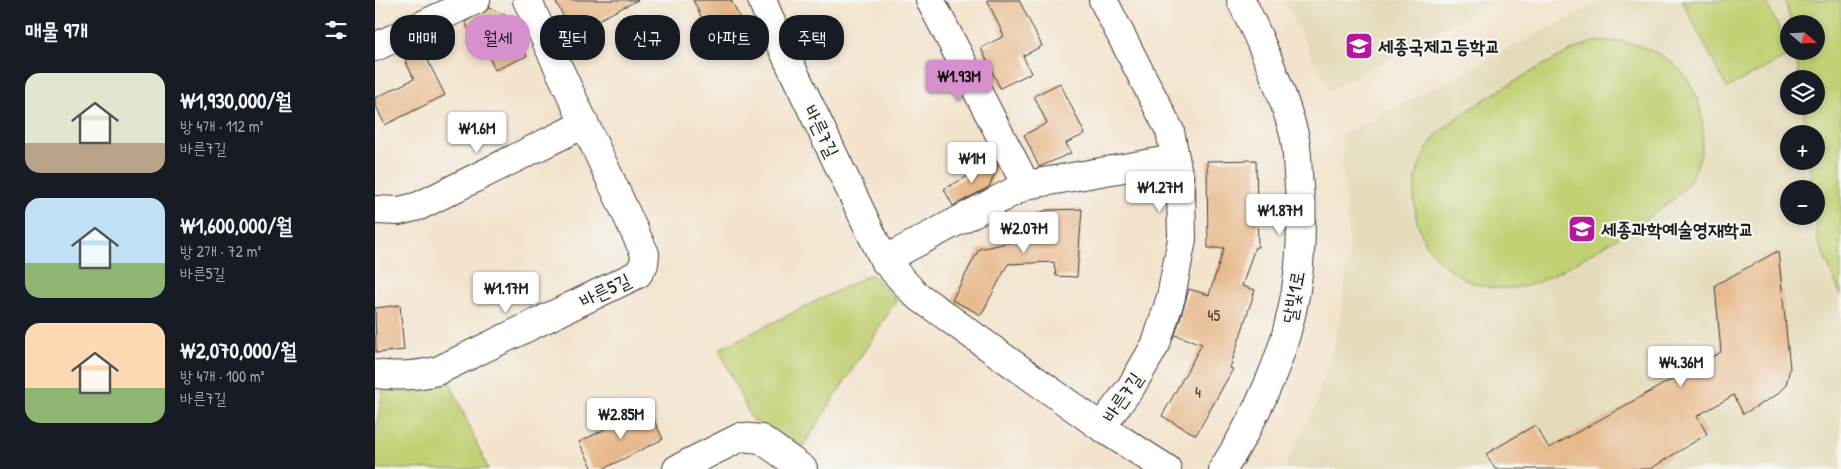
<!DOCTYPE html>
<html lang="ko">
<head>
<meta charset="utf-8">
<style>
	:root { --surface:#171b24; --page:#242831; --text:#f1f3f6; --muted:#9ea1a6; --accent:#d690ce }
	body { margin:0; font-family:"Patrick Hand","Poor Story",sans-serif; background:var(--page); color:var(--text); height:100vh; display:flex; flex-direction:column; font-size:19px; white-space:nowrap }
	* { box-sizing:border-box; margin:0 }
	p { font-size:16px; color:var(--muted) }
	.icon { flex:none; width:28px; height:28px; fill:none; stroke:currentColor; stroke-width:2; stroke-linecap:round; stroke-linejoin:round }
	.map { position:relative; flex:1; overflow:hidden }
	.side { display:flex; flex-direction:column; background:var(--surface); width:375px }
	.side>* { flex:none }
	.hud { position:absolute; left:15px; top:15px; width:475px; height:45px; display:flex; gap:10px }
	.needle { width:32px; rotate:109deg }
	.fabs { position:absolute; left:1405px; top:15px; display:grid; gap:10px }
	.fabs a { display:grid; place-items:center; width:45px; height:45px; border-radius:50%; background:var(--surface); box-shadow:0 2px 8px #0003; font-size:25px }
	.price { position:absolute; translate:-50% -42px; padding:0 11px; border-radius:5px; background:#fff; color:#222; font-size:16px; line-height:32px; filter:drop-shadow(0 1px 2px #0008) }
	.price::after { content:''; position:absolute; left:50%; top:30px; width:15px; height:11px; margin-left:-8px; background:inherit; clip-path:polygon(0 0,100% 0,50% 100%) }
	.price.active { background:var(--accent); color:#111 }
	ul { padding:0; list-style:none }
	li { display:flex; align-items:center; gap:15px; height:125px; padding:0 25px }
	li span { display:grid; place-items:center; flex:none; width:140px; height:100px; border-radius:15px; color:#555 }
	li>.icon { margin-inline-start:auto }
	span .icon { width:60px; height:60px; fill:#fffc; stroke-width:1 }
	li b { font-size:21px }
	h2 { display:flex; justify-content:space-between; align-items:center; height:60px; padding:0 25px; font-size:21px }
	.pill { padding:0 18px; border-radius:20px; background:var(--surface); box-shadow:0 2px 8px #0003; font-size:18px; line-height:45px }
	.pill.active { background:var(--accent); color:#111 }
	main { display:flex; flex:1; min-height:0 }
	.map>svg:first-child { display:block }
	.built { fill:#e4dbba }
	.green { fill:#c1d073; stroke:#6e7648 }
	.building { fill:#e7b88a }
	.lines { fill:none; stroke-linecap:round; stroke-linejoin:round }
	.minor-casing { stroke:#3c3a36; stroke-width:30 }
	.minor { stroke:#fff; stroke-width:28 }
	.labels { text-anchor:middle; stroke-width:4.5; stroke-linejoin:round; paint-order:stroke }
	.number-label { font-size:16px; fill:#4f4338 }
	.poi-label { font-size:19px; font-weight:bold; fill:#1c1c1c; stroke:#f6f6f2; text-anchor:start }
	.street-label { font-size:19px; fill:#1c1c1c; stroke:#f6f6f2 }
</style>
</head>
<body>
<main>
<section class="side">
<h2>매물 9개<svg class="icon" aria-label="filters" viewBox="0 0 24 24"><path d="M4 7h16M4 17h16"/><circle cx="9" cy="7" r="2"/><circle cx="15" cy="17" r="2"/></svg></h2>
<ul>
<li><span style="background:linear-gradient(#dfe7d0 70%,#b9a48a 0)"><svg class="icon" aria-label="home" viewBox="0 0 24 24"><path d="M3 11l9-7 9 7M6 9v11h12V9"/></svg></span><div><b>₩1,930,000/월</b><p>방 4개 · 112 m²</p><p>바른7길</p></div></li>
<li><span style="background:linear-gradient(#bfe0f5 65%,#8fb573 0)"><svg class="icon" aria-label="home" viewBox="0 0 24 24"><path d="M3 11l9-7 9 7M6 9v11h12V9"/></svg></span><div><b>₩1,600,000/월</b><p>방 2개 · 72 m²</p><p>바른5길</p></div></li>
<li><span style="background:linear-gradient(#ffd9b3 65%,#8fb573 0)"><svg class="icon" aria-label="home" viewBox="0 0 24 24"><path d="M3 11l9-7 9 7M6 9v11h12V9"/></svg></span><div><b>₩2,070,000/월</b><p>방 4개 · 100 m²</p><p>바른7길</p></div></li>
</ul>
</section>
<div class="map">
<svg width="1466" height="469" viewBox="0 0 1466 469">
	<rect width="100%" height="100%" fill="#f6f6f2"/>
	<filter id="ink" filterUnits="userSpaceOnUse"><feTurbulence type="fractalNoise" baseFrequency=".02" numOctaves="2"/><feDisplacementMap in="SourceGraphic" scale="10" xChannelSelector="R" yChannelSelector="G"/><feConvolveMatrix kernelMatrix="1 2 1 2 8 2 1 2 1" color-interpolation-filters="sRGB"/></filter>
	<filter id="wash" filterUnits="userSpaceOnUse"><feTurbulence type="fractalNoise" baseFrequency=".0096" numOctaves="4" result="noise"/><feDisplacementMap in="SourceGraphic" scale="20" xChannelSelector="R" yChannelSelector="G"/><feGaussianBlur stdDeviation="1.12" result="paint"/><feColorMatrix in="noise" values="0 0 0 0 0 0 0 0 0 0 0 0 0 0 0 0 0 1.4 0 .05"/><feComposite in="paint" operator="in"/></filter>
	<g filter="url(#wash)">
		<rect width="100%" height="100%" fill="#f3e3cc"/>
		<g class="built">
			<path d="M 909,0 L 1119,0 L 954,91 Z"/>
			<path d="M 1229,0 L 1410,0 L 1416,24 L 1414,24 L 1414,51 L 1421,51 L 1424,79 L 1414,79 L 1414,106 L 1428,106 L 1431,134 L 1414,134 L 1414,161 L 1434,161 L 1437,189 L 1414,189 L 1414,216 L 1440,216 L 1443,241 L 1466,296 L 1466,469 L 909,469 L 941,405 L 964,326 L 974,248 L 966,135 Z"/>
		</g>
		<g class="green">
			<path d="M 1307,0 L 1390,0 L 1417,54 L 1352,88 Z"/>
			<path d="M 1410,0 L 1466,0 L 1466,296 L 1443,241 L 1440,216 L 1441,189 L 1437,189 L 1434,161 L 1441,161 L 1441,134 L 1431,134 L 1428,106 L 1441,106 L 1441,79 L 1424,79 L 1421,51 L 1441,51 L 1441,24 L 1416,24 Z"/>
			<path d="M 1247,41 C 1265,46 1281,50 1296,62 C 1334,92 1339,157 1306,192 C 1288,212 1176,281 1151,286 C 1132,290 1107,289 1090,279 C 1076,271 1062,261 1053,247 C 1032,212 1035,166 1062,135 C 1079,114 1191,49 1218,42 C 1227,40 1238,41 1247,41 Z"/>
			<path d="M 496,274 L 522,300 L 427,448 L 376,419 L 344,349 Z"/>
			<path d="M 75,382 L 113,469 L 0,469 L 0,432 L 8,390 L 41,393 Z"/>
		</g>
		<g id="blocks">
			<g class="building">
				<path d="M 180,0 L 263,0 L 197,33 Z"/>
				<path d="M 318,0 L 356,0 L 372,32 L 341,47 Z"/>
				<path d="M 612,0 L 644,0 L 667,46 L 648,56 L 656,73 L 625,88 L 606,48 L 629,36 Z"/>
				<path d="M 114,8 L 135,17 L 152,56 L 120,70 L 105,38 L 99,39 L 90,22 Z"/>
				<path d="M 48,51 L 70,95 L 10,125 L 0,104 L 0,98 L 39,79 L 30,60 Z"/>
				<path d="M 685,83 L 710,134 L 691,143 L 696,153 L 664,167 L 649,135 L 672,123 L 659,96 Z"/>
				<path d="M 881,160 L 883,247 L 880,247 L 867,286 L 880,290 L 855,368 L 858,369 L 821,435 L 787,416 L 827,344 L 800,335 L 814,289 L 834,295 L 849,248 L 833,248 L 832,161 Z"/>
				<path d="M 621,161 L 623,166 L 614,187 L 578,206 L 569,189 Z"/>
				<path d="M 707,209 L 702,277 L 681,276 L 679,262 L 633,264 L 606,315 L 577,300 L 604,249 L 637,242 L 631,227 L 672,210 Z"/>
				<path d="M 1403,251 L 1415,368 L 1411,385 L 1400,396 L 1368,414 L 1359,395 L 1322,416 L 1332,434 L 1275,469 L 1120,469 L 1111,454 L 1160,425 L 1174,448 L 1346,352 L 1340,285 Z"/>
				<path d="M 25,305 L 29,350 L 1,353 L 0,308 Z"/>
				<path d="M 273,408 L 288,439 L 228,469 L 218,469 L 204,442 Z"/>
			</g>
		</g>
	</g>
	<g filter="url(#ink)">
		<use href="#blocks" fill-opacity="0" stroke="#3c3a36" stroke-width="1"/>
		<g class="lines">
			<defs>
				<g id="minor">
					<path d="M 387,0 L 402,37 L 509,260 L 540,294 L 726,427 L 792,469"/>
					<path d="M 555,0 L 651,185"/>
					<path d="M 0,47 L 101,0"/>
					<path d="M 0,210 L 24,211 L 44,206 L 209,124"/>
					<path d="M 509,260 L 651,185 L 800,159"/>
					<path d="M 0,374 C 22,377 40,376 62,371 L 263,274 L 269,264 L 270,254 L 152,0"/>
					<path d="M 726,427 L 756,387 L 781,344 L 796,297 L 807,239 L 806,189 L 795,131 L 728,0"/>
					<path d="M 302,469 L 366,437 L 386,439 L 428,469"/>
					<path d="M 848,469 C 905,379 934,294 924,186 C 922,169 923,150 919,134 C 906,87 887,43 866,0"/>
				</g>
			</defs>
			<use href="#minor" class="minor-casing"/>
			<use href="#minor" class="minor"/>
		</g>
	</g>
	<defs>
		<symbol id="school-square" viewBox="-11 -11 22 22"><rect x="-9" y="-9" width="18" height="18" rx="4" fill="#b5179e" stroke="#f6f6f2"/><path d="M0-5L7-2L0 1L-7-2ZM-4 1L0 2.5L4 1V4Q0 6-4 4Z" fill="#fff"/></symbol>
	</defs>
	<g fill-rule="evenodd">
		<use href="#school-square" x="968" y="30" width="32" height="32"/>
		<use href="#school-square" x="1191" y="213" width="32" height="32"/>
	</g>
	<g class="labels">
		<g class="number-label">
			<text x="839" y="321">45</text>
			<text x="823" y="398">4</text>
		</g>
		<g class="poi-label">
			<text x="1003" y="53">세종국제고등학교</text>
			<text x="1226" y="236">세종과학예술영재학교</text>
		</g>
		<g class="street-label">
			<text transform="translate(447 131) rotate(64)" y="7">바른7길</text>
			<text transform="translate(230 290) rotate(-26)" y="7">바른5길</text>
			<text transform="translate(918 297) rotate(-80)" y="7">달빛1로</text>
			<text transform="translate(747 397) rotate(-56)" y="7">바른7길</text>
		</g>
	</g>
</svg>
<div class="fabs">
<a><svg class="needle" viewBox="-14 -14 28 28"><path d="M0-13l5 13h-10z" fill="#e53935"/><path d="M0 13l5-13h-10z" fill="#9ea1a6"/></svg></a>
<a><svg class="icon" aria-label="layers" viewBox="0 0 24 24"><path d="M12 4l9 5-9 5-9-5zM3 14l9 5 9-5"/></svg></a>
<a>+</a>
<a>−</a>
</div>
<b class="price active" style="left:584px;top:102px">₩1.93M</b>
<b class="price" style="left:102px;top:154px">₩1.6M</b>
<b class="price" style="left:597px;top:184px">₩1M</b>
<b class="price" style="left:785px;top:213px">₩1.27M</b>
<b class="price" style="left:905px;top:236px">₩1.87M</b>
<b class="price" style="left:649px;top:254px">₩2.07M</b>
<b class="price" style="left:131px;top:314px">₩1.17M</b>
<b class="price" style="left:1306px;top:388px">₩4.36M</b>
<b class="price" style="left:246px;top:440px">₩2.85M</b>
<div class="hud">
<a class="pill">매매</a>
<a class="pill active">월세</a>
<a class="pill">필터</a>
<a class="pill">신규</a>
<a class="pill">아파트</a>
<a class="pill">주택</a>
</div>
</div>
</main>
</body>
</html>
